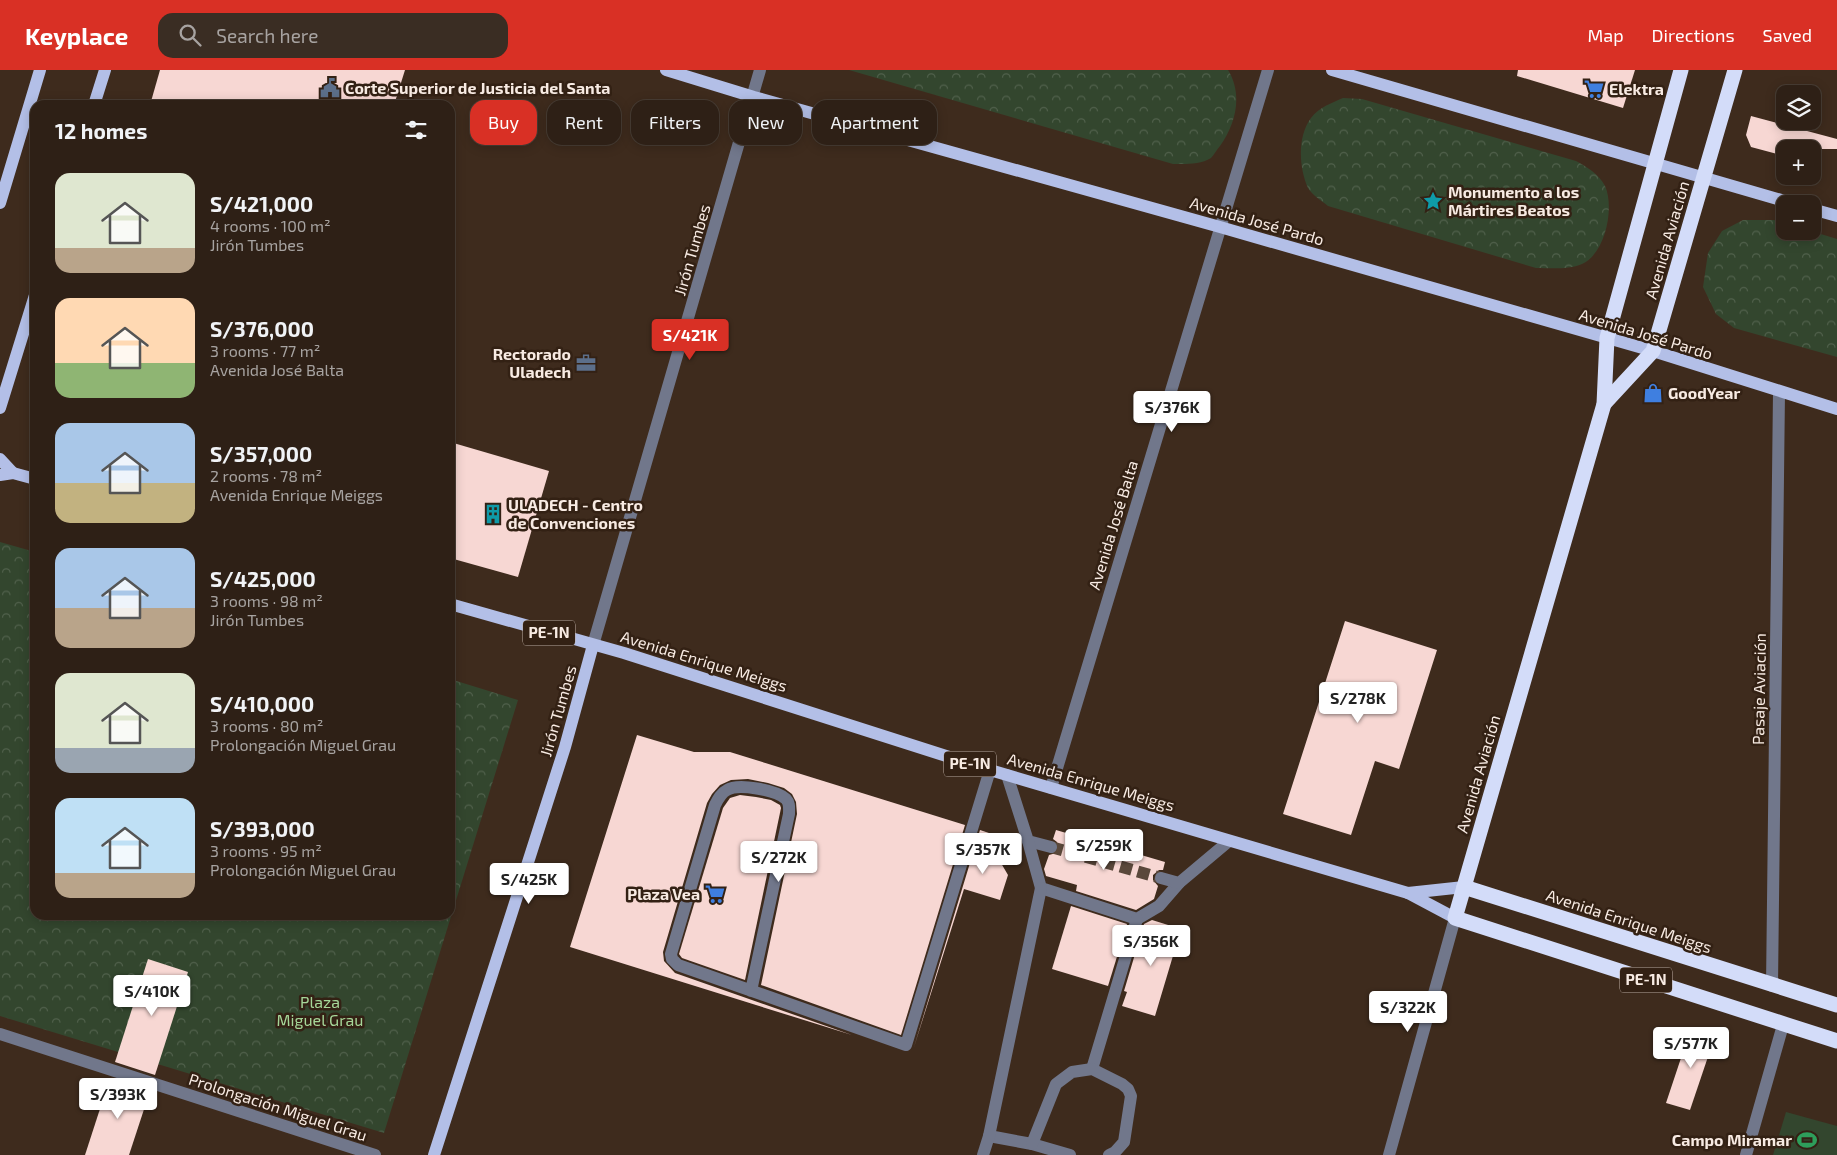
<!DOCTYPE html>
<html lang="en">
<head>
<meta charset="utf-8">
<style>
	:root { --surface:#2e2016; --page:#3a2d23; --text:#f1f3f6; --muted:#a7a3a1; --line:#493e35; --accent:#d93025 }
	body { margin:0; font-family:"Exo 2",sans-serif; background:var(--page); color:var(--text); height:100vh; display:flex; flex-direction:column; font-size:19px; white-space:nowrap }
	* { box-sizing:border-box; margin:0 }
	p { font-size:16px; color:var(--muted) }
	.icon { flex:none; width:28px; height:28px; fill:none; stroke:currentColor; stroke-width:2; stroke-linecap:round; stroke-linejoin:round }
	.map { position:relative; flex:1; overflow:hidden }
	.panel { position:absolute; left:30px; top:30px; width:425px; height:820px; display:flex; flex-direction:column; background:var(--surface); border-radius:15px; box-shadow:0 2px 12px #0003,0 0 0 1px var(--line) }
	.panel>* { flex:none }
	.banner { position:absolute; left:470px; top:30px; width:475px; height:45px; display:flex; gap:10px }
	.buttons { position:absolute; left:1776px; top:15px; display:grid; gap:10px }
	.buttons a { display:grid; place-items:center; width:45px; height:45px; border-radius:10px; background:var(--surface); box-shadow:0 2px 12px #0003,0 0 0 1px var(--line); font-size:25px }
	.price { position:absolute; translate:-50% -42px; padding:0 11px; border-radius:5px; background:#fff; color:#222; font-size:16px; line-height:32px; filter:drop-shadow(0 1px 2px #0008) }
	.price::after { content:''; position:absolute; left:50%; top:30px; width:15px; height:11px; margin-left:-8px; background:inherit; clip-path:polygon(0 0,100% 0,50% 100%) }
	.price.active { background:var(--accent); color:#fff }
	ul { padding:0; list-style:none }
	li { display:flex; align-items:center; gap:15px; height:125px; padding:0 25px }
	li span { display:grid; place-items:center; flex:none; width:140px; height:100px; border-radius:15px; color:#555 }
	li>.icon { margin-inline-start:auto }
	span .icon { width:60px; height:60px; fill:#fffc; stroke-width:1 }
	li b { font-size:21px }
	h2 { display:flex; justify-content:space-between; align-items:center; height:60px; padding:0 25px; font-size:21px }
	.pill { padding:0 18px; border-radius:15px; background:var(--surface); box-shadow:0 2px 12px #0003,0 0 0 1px var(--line); font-size:18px; line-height:45px }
	.pill.active { background:var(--accent); color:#fff }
	header { display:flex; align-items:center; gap:30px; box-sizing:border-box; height:70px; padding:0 25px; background:var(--accent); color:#fff }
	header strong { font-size:24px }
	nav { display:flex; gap:28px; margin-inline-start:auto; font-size:18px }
	.search { width:350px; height:45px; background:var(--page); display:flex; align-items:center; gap:12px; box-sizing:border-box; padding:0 18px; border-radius:15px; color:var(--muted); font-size:19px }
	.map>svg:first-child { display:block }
	.park { fill:url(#park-crowns) }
	.pitch { fill:#33462e }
	.building { fill:#f7d7d3 }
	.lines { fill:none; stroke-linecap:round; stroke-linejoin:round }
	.minor-tunnel { stroke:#5a483b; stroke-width:12; stroke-dasharray:12 6; stroke-linecap:butt }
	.minor { stroke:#71778b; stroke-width:12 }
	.major { stroke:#b3bfe7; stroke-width:12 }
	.highway { stroke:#d3dcf9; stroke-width:15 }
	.labels { text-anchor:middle; stroke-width:5; stroke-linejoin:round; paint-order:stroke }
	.shield { fill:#332114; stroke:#bdaea5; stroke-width:1 }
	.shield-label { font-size:15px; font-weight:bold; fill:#f8ebe3 }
	.poi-label { font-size:16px; font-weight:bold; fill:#f8ebe3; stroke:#332114; text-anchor:start }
	.street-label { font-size:16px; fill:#f8ebe3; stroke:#332114 }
	.park-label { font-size:16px; fill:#a6d799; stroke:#332114 }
</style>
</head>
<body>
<header>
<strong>Keyplace</strong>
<div class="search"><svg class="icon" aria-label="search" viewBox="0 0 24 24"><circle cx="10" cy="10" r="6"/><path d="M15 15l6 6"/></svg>Search here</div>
<nav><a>Map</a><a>Directions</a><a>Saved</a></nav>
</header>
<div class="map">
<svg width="1837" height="1085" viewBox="0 0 1837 1085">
	<defs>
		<pattern id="park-crowns" width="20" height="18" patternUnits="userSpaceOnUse" patternTransform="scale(1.25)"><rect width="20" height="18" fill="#33462e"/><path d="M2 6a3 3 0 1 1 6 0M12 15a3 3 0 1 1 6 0" fill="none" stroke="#51614c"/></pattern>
	</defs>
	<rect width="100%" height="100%" fill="#3e2b1d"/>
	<g class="park">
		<path d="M 849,0 L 1228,0 C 1243,24 1236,54 1220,76 C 1217,79 1214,85 1211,88 C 1200,95 1185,94 1173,94 Z"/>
		<path d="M 1343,28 L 1362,29 L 1576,91 C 1587,97 1599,104 1605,116 C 1615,138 1605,184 1582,194 C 1568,200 1550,198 1536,198 L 1328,136 C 1322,131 1312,125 1308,118 C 1299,98 1297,67 1311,48 C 1319,37 1332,33 1343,28 Z"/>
		<path d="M 1743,150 L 1774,150 L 1785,154 L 1785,161 L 1811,161 L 1837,169 L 1837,287 L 1734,258 L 1716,244 L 1703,217 L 1708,183 L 1722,161 Z"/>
		<path d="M 0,472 L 35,482 L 35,845 L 450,845 L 450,609 L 518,630 L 384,1063 L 0,946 Z"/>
	</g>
	<path class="pitch" d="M 1786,1042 L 1837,1056 L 1837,1085 L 1773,1085 Z"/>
	<g class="building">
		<path d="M 160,0 L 405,0 L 394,35 L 150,35 Z"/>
		<path d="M 1518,0 L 1635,0 L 1623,38 L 1517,6 Z"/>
		<path d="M 1751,46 L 1837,69 L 1837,79 L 1785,79 L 1785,86 L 1751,77 L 1746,65 Z"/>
		<path d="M 450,372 L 549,401 L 518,507 L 450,488 Z"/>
		<path d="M 1345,551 L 1437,580 L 1399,699 L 1375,691 L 1351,765 L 1283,744 Z"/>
		<path d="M 637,665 L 694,682 L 730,682 L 965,755 L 901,965 L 761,915 L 797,744 L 796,732 L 792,724 L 784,718 L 768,713 L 748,709 L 731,710 L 720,715 L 712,724 L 707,733 L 663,882 L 664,891 L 675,903 L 852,965 L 570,877 Z"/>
		<path d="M 740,725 L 756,727 L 771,730 L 780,735 L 781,738 L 745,910 L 682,888 L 679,884 L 723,738 L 730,728 Z"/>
		<path d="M 980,760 L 995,765 L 991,776 L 1008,805 L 1000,830 L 964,819 L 914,977 Z"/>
		<path d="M 1056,760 L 1165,792 L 1163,800 L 1159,800 L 1153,805 L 1153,810 L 1158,816 L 1154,829 L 1136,840 L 1076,821 L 1077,815 L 1046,806 L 1044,799 L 1049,785 L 1056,783 L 1059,779 L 1057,772 L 1053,769 Z"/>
		<path d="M 1071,836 L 1127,854 L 1108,916 L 1052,899 Z"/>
		<path d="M 1152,850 L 1181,859 L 1155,946 L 1122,936 L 1127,922 L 1124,921 L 1144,854 Z"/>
		<path d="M 148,889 L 188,902 L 155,1005 L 115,992 Z"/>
		<path d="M 1691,958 L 1715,966 L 1690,1040 L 1666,1033 Z"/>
		<path d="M 110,1008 L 150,1021 L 129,1085 L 85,1085 Z"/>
	</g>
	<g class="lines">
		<path class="minor-tunnel" d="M 1051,777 L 1161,808"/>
		<g class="minor">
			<path d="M 593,575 L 760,0"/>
			<path d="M 1007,705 L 1028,771 L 1051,777"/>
			<path d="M 1051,718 L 1268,0"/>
			<path d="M 1028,771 L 1041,818 L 1137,849 L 1159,836 L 1179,813"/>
			<path d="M 1161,808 L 1179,813 L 1229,771"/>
			<path d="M 1772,916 L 1779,322"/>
			<path d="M 751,921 L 789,744 C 789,738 790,733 786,729 C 776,720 738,713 727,720 C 721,723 718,729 715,735 L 671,884 L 672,889 L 678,895 L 906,975 L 990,700"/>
			<path d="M 0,964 L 375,1085"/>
			<path d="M 1092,999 L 1137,849"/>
			<path d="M 989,1066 L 1032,1074 L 1070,1085"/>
			<path d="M 1032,1074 L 1056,1014 L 1072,1002 L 1092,999 L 1122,1014 L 1128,1019 L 1131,1026 L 1124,1072 L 1115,1082 L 1109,1085"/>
			<path d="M 983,1085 L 989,1066 L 1041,818"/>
			<path d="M 1389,1085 L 1455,848"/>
			<path d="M 1746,1085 L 1783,955"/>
		</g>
		<g class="major">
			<path d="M 666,0 L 754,27 L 1220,157 L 1653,281 L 1837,339"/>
			<path d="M 1332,0 L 1795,134"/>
			<path d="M 94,35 L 105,0"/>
			<path d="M 0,133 L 40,0"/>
			<path d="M 1812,139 L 1837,146"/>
			<path d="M 0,338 L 35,225"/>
			<path d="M 0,389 L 13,403"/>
			<path d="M 0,405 L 13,403 L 35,409"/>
			<path d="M 450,534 L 624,583 L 990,700 L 1408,823 L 1455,848"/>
			<path d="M 1408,823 L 1464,817"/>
			<path d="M 434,1085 L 565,677 L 593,575"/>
		</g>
		<g class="highway">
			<path d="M 1681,0 L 1607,268 L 1604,334 L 1455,848 L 1837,971"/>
			<path d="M 1604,334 L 1653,281 L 1735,0"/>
			<path d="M 1464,817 L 1837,935"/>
		</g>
	</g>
	<defs>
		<symbol id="civic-bare" viewBox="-9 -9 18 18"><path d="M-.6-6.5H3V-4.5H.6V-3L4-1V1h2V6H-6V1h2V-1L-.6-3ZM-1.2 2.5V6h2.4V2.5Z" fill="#5c6f8a" stroke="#332114" stroke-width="2.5" paint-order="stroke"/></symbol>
		<symbol id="supermarket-bare" viewBox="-9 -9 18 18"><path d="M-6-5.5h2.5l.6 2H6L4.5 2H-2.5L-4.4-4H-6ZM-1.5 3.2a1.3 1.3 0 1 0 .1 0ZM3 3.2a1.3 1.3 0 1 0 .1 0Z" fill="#3f7fe0" stroke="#332114" stroke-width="2.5" paint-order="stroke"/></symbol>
		<symbol id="sight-bare" viewBox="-9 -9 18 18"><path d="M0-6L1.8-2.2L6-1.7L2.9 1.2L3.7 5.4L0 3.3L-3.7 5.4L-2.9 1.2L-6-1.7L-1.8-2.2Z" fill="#0f9aa8" stroke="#332114" stroke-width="2.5" paint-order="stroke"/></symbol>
		<symbol id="office-bare" viewBox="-9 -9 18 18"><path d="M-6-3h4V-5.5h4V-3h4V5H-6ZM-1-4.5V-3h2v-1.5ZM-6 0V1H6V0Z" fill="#5c6f8a" stroke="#332114" stroke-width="2.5" paint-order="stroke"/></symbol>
		<symbol id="shop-bare" viewBox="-9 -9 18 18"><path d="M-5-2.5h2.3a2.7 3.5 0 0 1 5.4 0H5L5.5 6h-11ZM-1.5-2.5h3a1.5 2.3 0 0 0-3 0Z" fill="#3f7fe0" stroke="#332114" stroke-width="2.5" paint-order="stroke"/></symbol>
		<symbol id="building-bare" viewBox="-9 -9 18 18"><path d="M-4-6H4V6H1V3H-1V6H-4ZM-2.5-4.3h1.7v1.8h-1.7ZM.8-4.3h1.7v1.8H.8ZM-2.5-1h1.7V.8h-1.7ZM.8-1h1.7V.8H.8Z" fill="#0f9aa8" stroke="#332114" stroke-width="2.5" paint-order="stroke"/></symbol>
		<symbol id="stadium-bare" viewBox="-9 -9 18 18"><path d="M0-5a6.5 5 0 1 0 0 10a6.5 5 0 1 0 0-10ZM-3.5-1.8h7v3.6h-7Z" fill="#2e9e5b" stroke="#332114" stroke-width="2.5" paint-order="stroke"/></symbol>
	</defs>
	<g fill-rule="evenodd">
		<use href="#civic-bare" x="316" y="4" width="28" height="28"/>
		<use href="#supermarket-bare" x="1580" y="5" width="28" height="28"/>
		<use href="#sight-bare" x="1419" y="117" width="28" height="28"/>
		<use href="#office-bare" x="572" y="279" width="28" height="28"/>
		<use href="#shop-bare" x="1639" y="309" width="28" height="28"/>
		<use href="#building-bare" x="479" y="430" width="28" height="28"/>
		<use href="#supermarket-bare" x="701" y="810" width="28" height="28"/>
		<use href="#stadium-bare" x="1793" y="1056" width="28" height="28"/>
	</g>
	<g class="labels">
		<g class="shield">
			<rect x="523" y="550.5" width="52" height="25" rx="4"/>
			<rect x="944" y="681.5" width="52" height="25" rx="4"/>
			<rect x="1620" y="897.5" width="52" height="25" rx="4"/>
		</g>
		<g class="shield-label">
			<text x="549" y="568">PE-1N</text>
			<text x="970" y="699">PE-1N</text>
			<text x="1646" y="915">PE-1N</text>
		</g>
		<g class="poi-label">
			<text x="345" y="24">Corte Superior de Justicia del Santa</text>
			<text x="1609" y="25">Elektra</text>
			<text x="1448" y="128">Monumento a los<tspan x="1448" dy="18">Mártires Beatos</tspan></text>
			<text x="571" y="290" text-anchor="end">Rectorado<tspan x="571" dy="18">Uladech</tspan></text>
			<text x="1668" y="329">GoodYear</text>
			<text x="508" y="441">ULADECH - Centro<tspan x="508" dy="18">de Convenciones</tspan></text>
			<text x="700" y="830" text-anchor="end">Plaza Vea</text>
			<text x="1792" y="1076" text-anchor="end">Campo Miramar</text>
		</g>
		<g class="street-label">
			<text transform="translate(1257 151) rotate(16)" y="6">Avenida José Pardo</text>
			<text transform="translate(1667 170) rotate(-74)" y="6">Avenida Aviación</text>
			<text transform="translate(692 180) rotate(-74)" y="6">Jirón Tumbes</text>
			<text transform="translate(1646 264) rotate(17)" y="6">Avenida José Pardo</text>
			<text transform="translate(1113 455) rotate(-73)" y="6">Avenida José Balta</text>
			<text transform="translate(704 591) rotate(17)" y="6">Avenida Enrique Meiggs</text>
			<text transform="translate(1759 619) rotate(-89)" y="6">Pasaje Aviación</text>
			<text transform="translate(558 641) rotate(-74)" y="6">Jirón Tumbes</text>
			<text transform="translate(1478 704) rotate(-74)" y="6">Avenida Aviación</text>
			<text transform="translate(1091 712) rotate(16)" y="6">Avenida Enrique Meiggs</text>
			<text transform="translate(1629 851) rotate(18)" y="6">Avenida Enrique Meiggs</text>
			<text transform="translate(278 1037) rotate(18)" y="6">Prolongación Miguel Grau</text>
		</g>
		<g class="park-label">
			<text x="320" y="938">Plaza<tspan x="320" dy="18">Miguel Grau</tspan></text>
		</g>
	</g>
</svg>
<div class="buttons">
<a><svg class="icon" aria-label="layers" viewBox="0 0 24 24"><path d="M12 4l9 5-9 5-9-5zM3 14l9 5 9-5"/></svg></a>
<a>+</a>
<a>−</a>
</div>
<b class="price active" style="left:690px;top:291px">S/421K</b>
<b class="price" style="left:1172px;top:363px">S/376K</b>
<b class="price" style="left:1358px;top:654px">S/278K</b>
<b class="price" style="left:1104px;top:801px">S/259K</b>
<b class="price" style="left:983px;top:805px">S/357K</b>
<b class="price" style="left:779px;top:813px">S/272K</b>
<b class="price" style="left:529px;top:835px">S/425K</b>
<b class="price" style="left:1151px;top:897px">S/356K</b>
<b class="price" style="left:152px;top:947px">S/410K</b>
<b class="price" style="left:1408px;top:963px">S/322K</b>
<b class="price" style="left:1691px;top:999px">S/577K</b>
<b class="price" style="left:118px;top:1050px">S/393K</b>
<div class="banner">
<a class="pill active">Buy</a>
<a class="pill">Rent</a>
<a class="pill">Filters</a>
<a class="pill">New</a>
<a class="pill">Apartment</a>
</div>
<section class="panel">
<h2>12 homes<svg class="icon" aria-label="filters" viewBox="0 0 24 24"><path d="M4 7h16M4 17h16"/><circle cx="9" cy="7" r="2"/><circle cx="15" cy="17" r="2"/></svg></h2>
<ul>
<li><span style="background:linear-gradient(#dfe7d0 75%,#b9a48a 0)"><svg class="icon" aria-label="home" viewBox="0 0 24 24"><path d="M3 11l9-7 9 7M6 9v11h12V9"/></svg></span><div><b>S/421,000</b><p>4 rooms · 100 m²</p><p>Jirón Tumbes</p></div></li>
<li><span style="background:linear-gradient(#ffd9b3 65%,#8fb573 0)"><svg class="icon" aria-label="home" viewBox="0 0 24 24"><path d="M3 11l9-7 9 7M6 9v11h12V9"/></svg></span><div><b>S/376,000</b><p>3 rooms · 77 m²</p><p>Avenida José Balta</p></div></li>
<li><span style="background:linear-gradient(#a9c7e8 60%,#c2b280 0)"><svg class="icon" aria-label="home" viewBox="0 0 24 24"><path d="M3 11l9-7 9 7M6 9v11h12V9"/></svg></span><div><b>S/357,000</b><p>2 rooms · 78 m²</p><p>Avenida Enrique Meiggs</p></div></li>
<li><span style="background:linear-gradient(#a9c7e8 60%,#b9a48a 0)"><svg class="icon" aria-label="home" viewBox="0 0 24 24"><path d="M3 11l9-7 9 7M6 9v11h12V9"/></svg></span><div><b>S/425,000</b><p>3 rooms · 98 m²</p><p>Jirón Tumbes</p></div></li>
<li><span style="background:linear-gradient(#dfe7d0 75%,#9aa5b1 0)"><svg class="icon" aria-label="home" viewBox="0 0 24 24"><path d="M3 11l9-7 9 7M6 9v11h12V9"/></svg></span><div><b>S/410,000</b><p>3 rooms · 80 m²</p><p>Prolongación Miguel Grau</p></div></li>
<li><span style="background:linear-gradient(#bfe0f5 75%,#b9a48a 0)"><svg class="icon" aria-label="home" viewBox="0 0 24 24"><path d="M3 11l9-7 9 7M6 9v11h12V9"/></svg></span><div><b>S/393,000</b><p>3 rooms · 95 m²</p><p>Prolongación Miguel Grau</p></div></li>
</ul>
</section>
</div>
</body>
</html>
